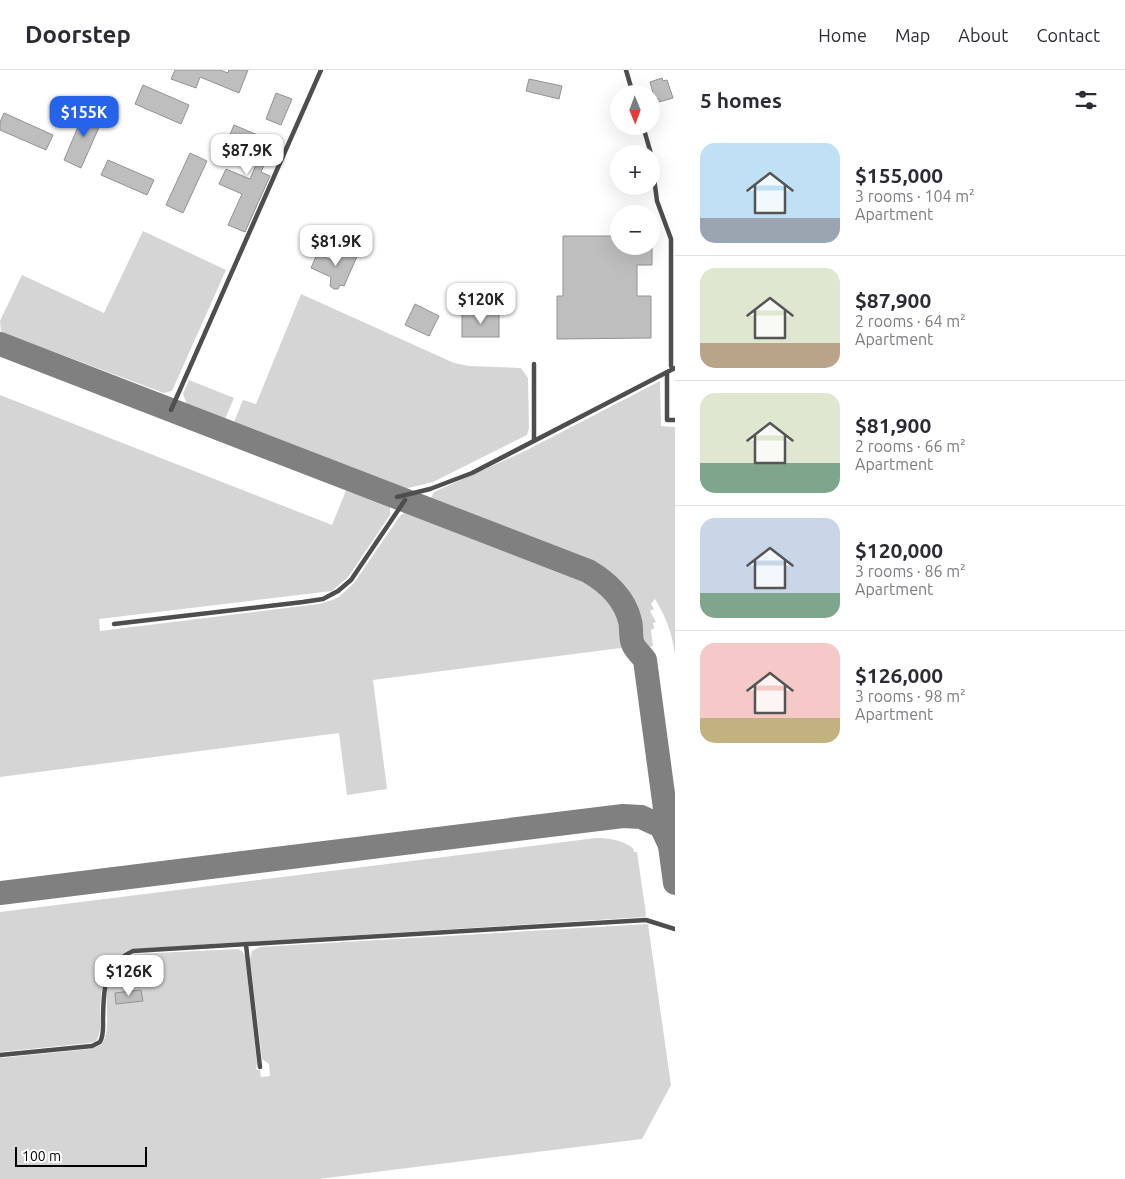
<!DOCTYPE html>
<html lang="en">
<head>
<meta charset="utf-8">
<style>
	:root { --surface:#fff; --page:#f2f2f3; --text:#2b2b33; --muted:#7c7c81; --line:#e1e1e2; --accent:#2563eb }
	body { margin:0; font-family:Ubuntu,sans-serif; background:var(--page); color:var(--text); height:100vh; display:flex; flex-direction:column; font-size:19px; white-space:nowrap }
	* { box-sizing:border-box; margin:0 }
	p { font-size:16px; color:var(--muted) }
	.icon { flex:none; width:28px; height:28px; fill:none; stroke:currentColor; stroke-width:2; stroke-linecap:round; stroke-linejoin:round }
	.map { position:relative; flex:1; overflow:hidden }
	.panel { display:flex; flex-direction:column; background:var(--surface); width:450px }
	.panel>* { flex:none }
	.needle { width:32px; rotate:179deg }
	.controls { position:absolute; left:610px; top:15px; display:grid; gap:10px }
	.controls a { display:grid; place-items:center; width:50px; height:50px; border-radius:50%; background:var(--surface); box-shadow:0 5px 20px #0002; font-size:25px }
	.scale { position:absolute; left:15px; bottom:12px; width:132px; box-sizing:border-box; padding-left:5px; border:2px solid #000; border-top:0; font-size:14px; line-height:18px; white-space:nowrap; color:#000; -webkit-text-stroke:4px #fff; paint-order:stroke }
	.price { position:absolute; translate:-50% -42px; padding:0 11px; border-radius:10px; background:#fff; color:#222; font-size:16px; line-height:32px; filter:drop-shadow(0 1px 2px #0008) }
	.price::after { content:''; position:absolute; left:50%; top:30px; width:15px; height:11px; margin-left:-8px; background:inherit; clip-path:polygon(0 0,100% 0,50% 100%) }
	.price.on { background:var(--accent); color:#fff }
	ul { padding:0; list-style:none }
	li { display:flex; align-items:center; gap:15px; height:125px; padding:0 25px }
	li+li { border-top:1px solid var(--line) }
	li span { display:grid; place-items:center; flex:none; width:140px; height:100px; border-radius:15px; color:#555 }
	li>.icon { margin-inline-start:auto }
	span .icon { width:60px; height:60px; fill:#fffc; stroke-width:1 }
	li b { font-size:21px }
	h2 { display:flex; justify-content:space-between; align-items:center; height:60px; padding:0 25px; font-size:21px }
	header { display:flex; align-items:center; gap:30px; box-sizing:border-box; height:70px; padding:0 25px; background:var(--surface); border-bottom:1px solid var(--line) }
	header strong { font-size:24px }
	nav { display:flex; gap:28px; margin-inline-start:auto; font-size:18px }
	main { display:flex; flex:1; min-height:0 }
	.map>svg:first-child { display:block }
	.green { fill:#d5d5d5 }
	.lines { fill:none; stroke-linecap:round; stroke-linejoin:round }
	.taxiway { stroke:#808080; stroke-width:24 }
	.building { fill:#bebebe; stroke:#929292 }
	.lane { stroke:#4e4e4e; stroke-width:4.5 }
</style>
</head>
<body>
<header>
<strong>Doorstep</strong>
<nav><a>Home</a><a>Map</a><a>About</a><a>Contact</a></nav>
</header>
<main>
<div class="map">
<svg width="675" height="1109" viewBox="0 0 675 1109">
	<rect width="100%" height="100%" fill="#fff"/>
	<g class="green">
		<path d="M 143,161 L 226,200 L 172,321 L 164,323 L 1,262 L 0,251 L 22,205 L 104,243 Z"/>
		<path d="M 301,224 L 454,293 L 469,296 L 521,298 L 528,308 L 529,358 L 527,365 L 433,412 L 404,419 L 234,352 L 243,330 L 256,334 Z"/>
		<path d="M 189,310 L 234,328 L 225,349 L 187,334 L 183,324 Z"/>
		<path d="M 660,311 L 661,356 L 675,357 L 675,584 C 672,563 666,547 655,529 L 651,534 L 654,539 L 650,541 L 656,552 L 653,553 L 654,558 L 651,560 L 653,576 C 648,577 643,579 639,574 C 634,569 636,558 634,551 C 628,527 611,510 591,498 L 491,459 L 492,454 L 431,431 L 431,428 L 434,422 L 525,381 Z"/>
		<path d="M 0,325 L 332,455 L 347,418 L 390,435 L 390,445 L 348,507 L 332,521 L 99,549 L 100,561 L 319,534 L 332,530 L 339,527 L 354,513 L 400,446 L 406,441 L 486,472 L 488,467 L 585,505 C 605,516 644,554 621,578 L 373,610 L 387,719 L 347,725 L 339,663 L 0,707 Z"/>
		<path d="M 596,768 C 610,768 621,770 633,778 L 634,782 L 637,782 L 646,844 L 645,847 L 133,879 C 99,890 102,918 100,948 C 100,956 101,964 96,971 L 90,973 L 0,982 L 0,842 Z"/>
		<path d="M 648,854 L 671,1015 L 642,1069 L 319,1109 L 0,1109 L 0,988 L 90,979 L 101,975 C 119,952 87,897 135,884 L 238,879 L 242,881 L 245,886 L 257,993 L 256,1000 L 260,1000 L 261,1007 L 270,1006 L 269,994 L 262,989 L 250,889 L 252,881 L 260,877 Z"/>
	</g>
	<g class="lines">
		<g class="taxiway">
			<path d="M 0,274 L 588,501 C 607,512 625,529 630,551 C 632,558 630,568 633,574 C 635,580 642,585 645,590 L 675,813"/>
			<path d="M 0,823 L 623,746 L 641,747 L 661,756 L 670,775"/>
		</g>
	</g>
	<g class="building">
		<path d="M 175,0 L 220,0 L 228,3 L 229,0 L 248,0 L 239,23 L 200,7 L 196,18 L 171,9 Z"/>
		<path d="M 662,8 L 663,11 L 667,10 L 673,28 L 659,32 L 659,29 L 655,30 L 650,12 Z"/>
		<path d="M 529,9 L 562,16 L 559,29 L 526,21 Z"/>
		<path d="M 143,15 L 189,35 L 181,54 L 135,34 Z"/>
		<path d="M 276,23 L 292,29 L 281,55 L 266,49 Z"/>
		<path d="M 86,38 L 104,46 L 81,98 L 64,90 Z"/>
		<path d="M 4,43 L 53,65 L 46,80 L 0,60 L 0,52 Z"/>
		<path d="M 234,55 L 274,72 L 261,102 L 270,106 L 245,162 L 228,155 L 242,124 L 219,114 L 226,99 L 250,109 L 259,88 L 226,74 Z"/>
		<path d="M 190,83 L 207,91 L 183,143 L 166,135 Z"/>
		<path d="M 108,90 L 154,110 L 147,125 L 101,105 Z"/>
		<path d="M 563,166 L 619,166 L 619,176 L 639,176 L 639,178 L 652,178 L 652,195 L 637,195 L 637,226 L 651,226 L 651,268 L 557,269 L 557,226 L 563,226 Z"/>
		<path d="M 343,178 L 358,184 L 344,216 L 340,215 L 338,219 L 334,219 L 330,216 L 331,207 L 311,198 L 317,184 L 336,192 Z"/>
		<path d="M 415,234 L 439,246 L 429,266 L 405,255 Z"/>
		<rect x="462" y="244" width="37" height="23"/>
		<path d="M 141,920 L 143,931 L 116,934 L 115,923 Z"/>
	</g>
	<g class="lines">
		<g class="lane">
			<path d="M 626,0 L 633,24"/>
			<path d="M 643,56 L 651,84"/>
			<path d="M 651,85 L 657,131 L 671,169 L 671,296"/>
			<path d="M 534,294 L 534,370"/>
			<path d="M 667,302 L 667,350 L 675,350"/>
			<path d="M 171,340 L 321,0"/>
			<path d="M 397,427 L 430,419 L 472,403 L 675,298"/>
			<path d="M 114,554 L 303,532 L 323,529 L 338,521 L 351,510 L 405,430"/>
			<path d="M 246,875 L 260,997"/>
			<path d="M 0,985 L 92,976 L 100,972 C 104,965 103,957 103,949 C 104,919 102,895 133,881 L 646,850 L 675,859"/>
		</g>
	</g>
</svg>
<div class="controls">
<a><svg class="needle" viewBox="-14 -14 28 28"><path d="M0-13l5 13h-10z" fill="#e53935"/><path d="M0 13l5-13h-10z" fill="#7c7c81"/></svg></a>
<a>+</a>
<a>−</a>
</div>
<div class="scale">100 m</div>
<b class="price on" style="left:84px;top:68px">$155K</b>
<b class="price" style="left:247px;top:106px">$87.9K</b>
<b class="price" style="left:336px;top:197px">$81.9K</b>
<b class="price" style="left:481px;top:255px">$120K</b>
<b class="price" style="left:129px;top:927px">$126K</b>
</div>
<section class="panel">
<h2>5 homes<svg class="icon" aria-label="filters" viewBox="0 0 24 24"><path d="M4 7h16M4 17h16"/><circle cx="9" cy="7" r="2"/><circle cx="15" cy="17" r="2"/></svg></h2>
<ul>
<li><span style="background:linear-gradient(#bfe0f5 75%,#9aa5b1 0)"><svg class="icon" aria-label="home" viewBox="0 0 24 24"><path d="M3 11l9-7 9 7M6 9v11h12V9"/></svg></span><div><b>$155,000</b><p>3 rooms · 104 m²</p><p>Apartment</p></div></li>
<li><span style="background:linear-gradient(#dfe7d0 75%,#b9a48a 0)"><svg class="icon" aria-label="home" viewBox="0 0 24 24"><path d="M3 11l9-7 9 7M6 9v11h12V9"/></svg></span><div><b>$87,900</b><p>2 rooms · 64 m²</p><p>Apartment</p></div></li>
<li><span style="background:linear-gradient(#dfe7d0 70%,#7fa58c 0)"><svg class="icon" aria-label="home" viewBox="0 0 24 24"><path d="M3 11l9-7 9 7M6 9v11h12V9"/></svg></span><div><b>$81,900</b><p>2 rooms · 66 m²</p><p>Apartment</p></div></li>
<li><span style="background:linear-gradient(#c9d6e8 75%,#7fa58c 0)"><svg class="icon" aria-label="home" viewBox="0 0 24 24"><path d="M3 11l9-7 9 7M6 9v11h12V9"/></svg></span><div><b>$120,000</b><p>3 rooms · 86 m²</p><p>Apartment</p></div></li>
<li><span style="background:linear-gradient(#f6c9c9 75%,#c2b280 0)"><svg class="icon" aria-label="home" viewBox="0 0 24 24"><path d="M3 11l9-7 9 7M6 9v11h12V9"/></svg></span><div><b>$126,000</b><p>3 rooms · 98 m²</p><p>Apartment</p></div></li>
</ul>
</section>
</main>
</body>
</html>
